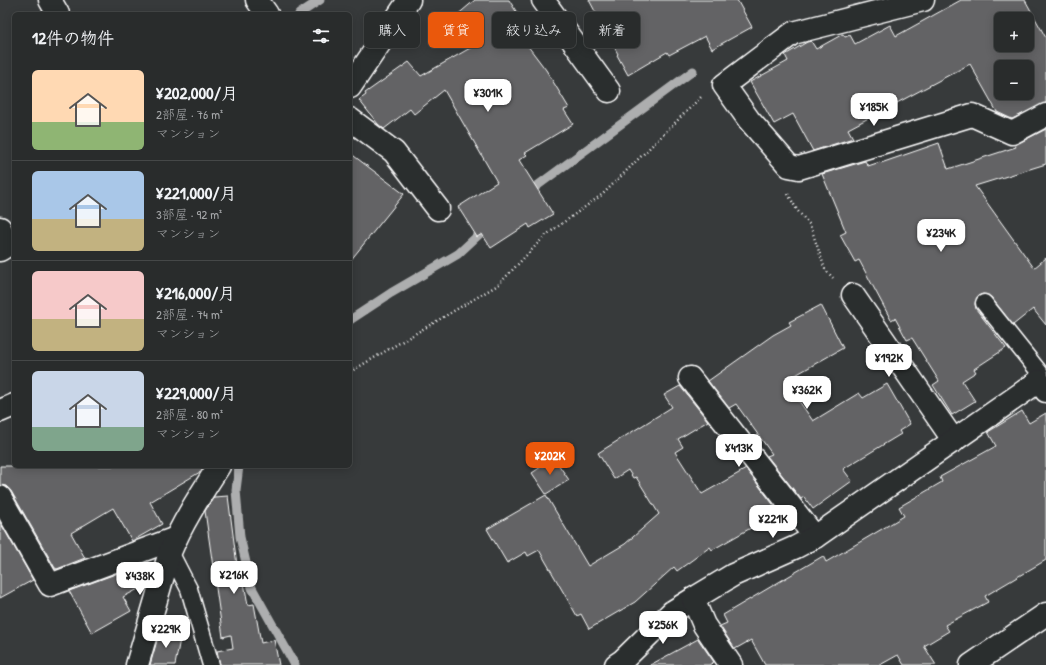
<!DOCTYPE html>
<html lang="ja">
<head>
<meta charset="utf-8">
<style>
	:root { --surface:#292c2c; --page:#353838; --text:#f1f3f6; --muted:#a5a7a9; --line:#454848; --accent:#ea580c }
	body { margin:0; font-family:"Patrick Hand","Klee One",sans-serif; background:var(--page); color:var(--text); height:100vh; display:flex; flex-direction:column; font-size:15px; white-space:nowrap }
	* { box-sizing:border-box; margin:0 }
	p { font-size:13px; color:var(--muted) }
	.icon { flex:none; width:22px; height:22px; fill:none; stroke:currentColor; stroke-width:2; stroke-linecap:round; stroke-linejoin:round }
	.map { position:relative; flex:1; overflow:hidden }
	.sheet { position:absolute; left:12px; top:12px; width:340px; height:456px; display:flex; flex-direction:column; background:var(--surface); border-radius:6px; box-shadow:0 2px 10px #0003,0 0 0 1px var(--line) }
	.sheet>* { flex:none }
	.top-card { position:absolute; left:364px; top:12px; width:380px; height:36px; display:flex; gap:8px }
	.buttons { position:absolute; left:994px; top:12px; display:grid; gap:8px }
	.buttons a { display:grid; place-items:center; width:40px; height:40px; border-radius:6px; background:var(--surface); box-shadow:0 2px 10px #0003,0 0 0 1px var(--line); font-size:20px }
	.price { position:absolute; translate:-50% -34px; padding:0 9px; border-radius:8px; background:#fff; color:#222; font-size:13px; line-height:26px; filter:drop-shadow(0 1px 2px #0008) }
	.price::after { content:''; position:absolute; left:50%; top:24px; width:12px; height:9px; margin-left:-6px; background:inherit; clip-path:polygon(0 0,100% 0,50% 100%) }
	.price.active { background:var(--accent); color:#fff }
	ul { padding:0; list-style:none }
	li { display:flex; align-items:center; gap:12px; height:100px; padding:0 20px }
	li+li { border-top:1px solid var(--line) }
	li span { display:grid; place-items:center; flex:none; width:112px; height:80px; border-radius:6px; color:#555 }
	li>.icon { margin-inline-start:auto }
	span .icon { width:48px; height:48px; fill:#fffc; stroke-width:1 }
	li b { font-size:17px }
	h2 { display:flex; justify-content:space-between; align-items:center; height:48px; padding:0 20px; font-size:17px }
	.tag { padding:0 14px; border-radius:6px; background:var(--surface); box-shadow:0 2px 10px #0003,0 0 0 1px var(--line); font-size:14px; line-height:36px }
	.tag.active { background:var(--accent); color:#fff }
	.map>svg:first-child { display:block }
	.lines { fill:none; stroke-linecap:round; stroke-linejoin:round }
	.stream { stroke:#adaeaf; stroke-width:9 }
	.building { fill:#636465; stroke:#fff; fill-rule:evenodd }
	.service-casing { stroke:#fff; stroke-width:19 }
	.minor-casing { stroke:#fff; stroke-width:25 }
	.path { stroke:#fff; stroke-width:2.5; stroke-dasharray:1 3; stroke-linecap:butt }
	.service { stroke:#2a2d2e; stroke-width:16 }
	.minor { stroke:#2a2d2e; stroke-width:22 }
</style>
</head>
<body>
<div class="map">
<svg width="1046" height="665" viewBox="0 0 1046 665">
	<rect width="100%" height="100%" fill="#373a3b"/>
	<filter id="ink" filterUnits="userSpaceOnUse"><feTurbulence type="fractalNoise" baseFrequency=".025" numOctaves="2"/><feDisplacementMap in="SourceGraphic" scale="8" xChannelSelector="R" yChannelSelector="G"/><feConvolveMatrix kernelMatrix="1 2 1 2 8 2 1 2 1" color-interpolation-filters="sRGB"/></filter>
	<g filter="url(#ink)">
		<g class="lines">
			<g class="stream">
				<path d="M 299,14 L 320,0"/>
				<path d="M 526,194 L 693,71"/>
				<path d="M 350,320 L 391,293 L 458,254 L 486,228"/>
				<path d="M 239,466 L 236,490 L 240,537 L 252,588 L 295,665"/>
			</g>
		</g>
		<g class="building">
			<path d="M 475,0 L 509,0 L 524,24 L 515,29 L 546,70 L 569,108 L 564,110 L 573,124 L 525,153 L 527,155 L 519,160 L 553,214 L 530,228 L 528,224 L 491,248 L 482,234 L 477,237 L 458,207 L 497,182 L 444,90 L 414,114 L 410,109 L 384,129 L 378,124 L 359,100 L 366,95 L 365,93 L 409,62 L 421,76 L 479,43 L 456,16 Z"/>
			<path d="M 589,0 L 737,0 L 752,27 L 712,49 L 705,36 L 669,55 L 667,52 L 628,75 L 617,55 L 618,54 Z"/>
			<path d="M 961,0 L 1025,0 L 1046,38 L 1046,103 L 1012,119 L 997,112 L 970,64 L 848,129 L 853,138 L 813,151 L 793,114 L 774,124 L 750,82 L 788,61 L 785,55 L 807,42 L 811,41 L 816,49 L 843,34 L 845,37 L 850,35 L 855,44 L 890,25 L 896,36 ZM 1001,19 L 1027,19 L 1027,45 L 1001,45 ZM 1001,67 L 1027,67 L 1027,93 L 1001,93 Z"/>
			<path d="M 1046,129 L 1046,164 L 975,186 L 1034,268 L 1046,258 L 1046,325 L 1033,309 L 1013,325 L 991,297 L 983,294 L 978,296 L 975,304 L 976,309 L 1006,348 L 974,369 L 976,372 L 962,381 L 975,401 L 952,415 L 933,385 L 939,381 L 912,338 L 907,340 L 895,318 L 891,320 L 859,260 L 855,262 L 840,235 L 846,232 L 822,174 L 865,161 L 868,166 L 880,162 L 881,163 L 939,143 L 948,169 L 1016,147 L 1015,145 Z"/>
			<path d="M 350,153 L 404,194 L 350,261 Z"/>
			<path d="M 821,305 L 843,348 L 785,381 L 813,421 L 859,393 L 863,398 L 887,384 L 910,424 L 899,431 L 901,434 L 843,469 L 852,481 L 813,509 L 804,497 L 801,499 L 767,456 L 772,454 L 736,404 L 729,408 L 708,381 L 773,335 L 791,325 L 789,322 Z"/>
			<path d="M 680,386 L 708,421 L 678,439 L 683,447 L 675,452 L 702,494 L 746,469 L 779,512 L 712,550 L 710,547 L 677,571 L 674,567 L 635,602 L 589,629 L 581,614 L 577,616 L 539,550 L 528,556 L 526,552 L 507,563 L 487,529 L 546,495 L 588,566 L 625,544 L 659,514 L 636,477 L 633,478 L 628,470 L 614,479 L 598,453 L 672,407 L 664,395 Z"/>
			<path d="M 1022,411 L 1029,423 L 1046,413 L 1046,560 L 985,596 L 988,602 L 945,625 L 949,631 L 924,646 L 936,665 L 904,665 L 898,655 L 880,665 L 765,665 L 751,640 L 735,649 L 720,626 L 727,623 L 723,615 L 823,556 L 826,562 L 904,516 L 899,507 L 942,482 L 940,477 L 996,446 L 988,432 Z"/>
			<path d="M 554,458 L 569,480 L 546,494 L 532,473 Z"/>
			<path d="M 0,466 L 204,466 L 200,472 L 150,502 L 162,524 L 132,541 L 113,508 L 71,533 L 85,558 L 57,569 L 55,568 L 11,491 L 6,486 L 0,485 Z"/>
			<path d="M 228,496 L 238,573 L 242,572 L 248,605 L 254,604 L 261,643 L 274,640 L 279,665 L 220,665 L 217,651 L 233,648 L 231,635 L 223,637 L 205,511 L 214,497 Z"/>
			<path d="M 0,522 L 33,580 L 0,598 Z"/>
			<path d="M 140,565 L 149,581 L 148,584 L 123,597 L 131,611 L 92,633 L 69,591 Z"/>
			<path d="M 160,630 L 181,634 L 175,665 L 150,665 Z"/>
			<path d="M 698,639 L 714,662 L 709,665 L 650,665 Z"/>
		</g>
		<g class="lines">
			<defs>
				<g id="service">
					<path d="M 984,303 L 1040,373"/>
					<path d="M 170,552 L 189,589 L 211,665"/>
				</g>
				<g id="minor">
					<path d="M 50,0 L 58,14"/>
					<path d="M 257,0 L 267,14"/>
					<path d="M 543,0 L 609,91"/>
					<path d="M 923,0 L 793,33 L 724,85 L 749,120 L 789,166 L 799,168 L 972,115 L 1012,133 L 1046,115"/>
					<path d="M 350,87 L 409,0"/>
					<path d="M 350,119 L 394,152 L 438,209"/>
					<path d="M 0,228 L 8,245 L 0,250"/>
					<path d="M 853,295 L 954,441"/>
					<path d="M 690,378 L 815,537"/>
					<path d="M 0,411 L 14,405"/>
					<path d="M 0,497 L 50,585 L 176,538"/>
					<path d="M 137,665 L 170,552 C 183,521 201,494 219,466"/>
					<path d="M 616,665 L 622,661 L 672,612 L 693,599"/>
					<path d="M 731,665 L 704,625 L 693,599 L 733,575 L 796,547 L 815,537 L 1039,381 L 1046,391"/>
					<path d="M 971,665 L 1046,614"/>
				</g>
			</defs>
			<use href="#service" class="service-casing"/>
			<use href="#minor" class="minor-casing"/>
			<g class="path">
				<path d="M 788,194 L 797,210 L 810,225 L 825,269 L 833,278"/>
				<path d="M 350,372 L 498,285 L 546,235 L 603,194 L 701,97"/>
			</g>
			<use href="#service" class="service"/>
			<use href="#minor" class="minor"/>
		</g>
	</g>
</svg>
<div class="buttons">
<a>+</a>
<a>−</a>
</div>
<b class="price" style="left:488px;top:113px">¥301K</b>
<b class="price" style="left:874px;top:127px">¥185K</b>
<b class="price" style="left:941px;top:253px">¥234K</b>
<b class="price" style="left:889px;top:378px">¥192K</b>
<b class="price" style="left:807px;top:410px">¥362K</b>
<b class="price" style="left:739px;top:468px">¥413K</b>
<b class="price active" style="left:550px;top:476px">¥202K</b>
<b class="price" style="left:773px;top:539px">¥221K</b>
<b class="price" style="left:234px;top:595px">¥216K</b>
<b class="price" style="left:140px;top:596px">¥438K</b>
<b class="price" style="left:663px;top:645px">¥256K</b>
<b class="price" style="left:166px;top:649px">¥229K</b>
<div class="top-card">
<a class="tag">購入</a>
<a class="tag active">賃貸</a>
<a class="tag">絞り込み</a>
<a class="tag">新着</a>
</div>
<section class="sheet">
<h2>12件の物件<svg class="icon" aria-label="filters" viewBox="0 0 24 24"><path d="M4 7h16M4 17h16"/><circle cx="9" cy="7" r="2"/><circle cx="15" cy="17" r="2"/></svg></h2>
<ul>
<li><span style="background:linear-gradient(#ffd9b3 65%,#8fb573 0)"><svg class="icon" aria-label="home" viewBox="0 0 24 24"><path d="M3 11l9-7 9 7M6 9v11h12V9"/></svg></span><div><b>¥202,000/月</b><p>2部屋 · 76 m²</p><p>マンション</p></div></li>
<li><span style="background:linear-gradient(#a9c7e8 60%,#c2b280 0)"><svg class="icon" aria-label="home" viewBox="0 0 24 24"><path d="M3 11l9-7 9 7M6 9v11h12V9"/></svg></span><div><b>¥221,000/月</b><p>3部屋 · 92 m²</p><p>マンション</p></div></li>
<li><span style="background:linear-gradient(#f6c9c9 60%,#c2b280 0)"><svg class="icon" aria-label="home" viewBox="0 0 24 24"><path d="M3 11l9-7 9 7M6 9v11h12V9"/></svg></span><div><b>¥216,000/月</b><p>2部屋 · 74 m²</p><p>マンション</p></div></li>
<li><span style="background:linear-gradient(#c9d6e8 70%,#7fa58c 0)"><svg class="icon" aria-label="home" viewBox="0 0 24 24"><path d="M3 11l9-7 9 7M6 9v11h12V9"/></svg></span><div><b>¥229,000/月</b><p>2部屋 · 80 m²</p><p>マンション</p></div></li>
</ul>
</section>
</div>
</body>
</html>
